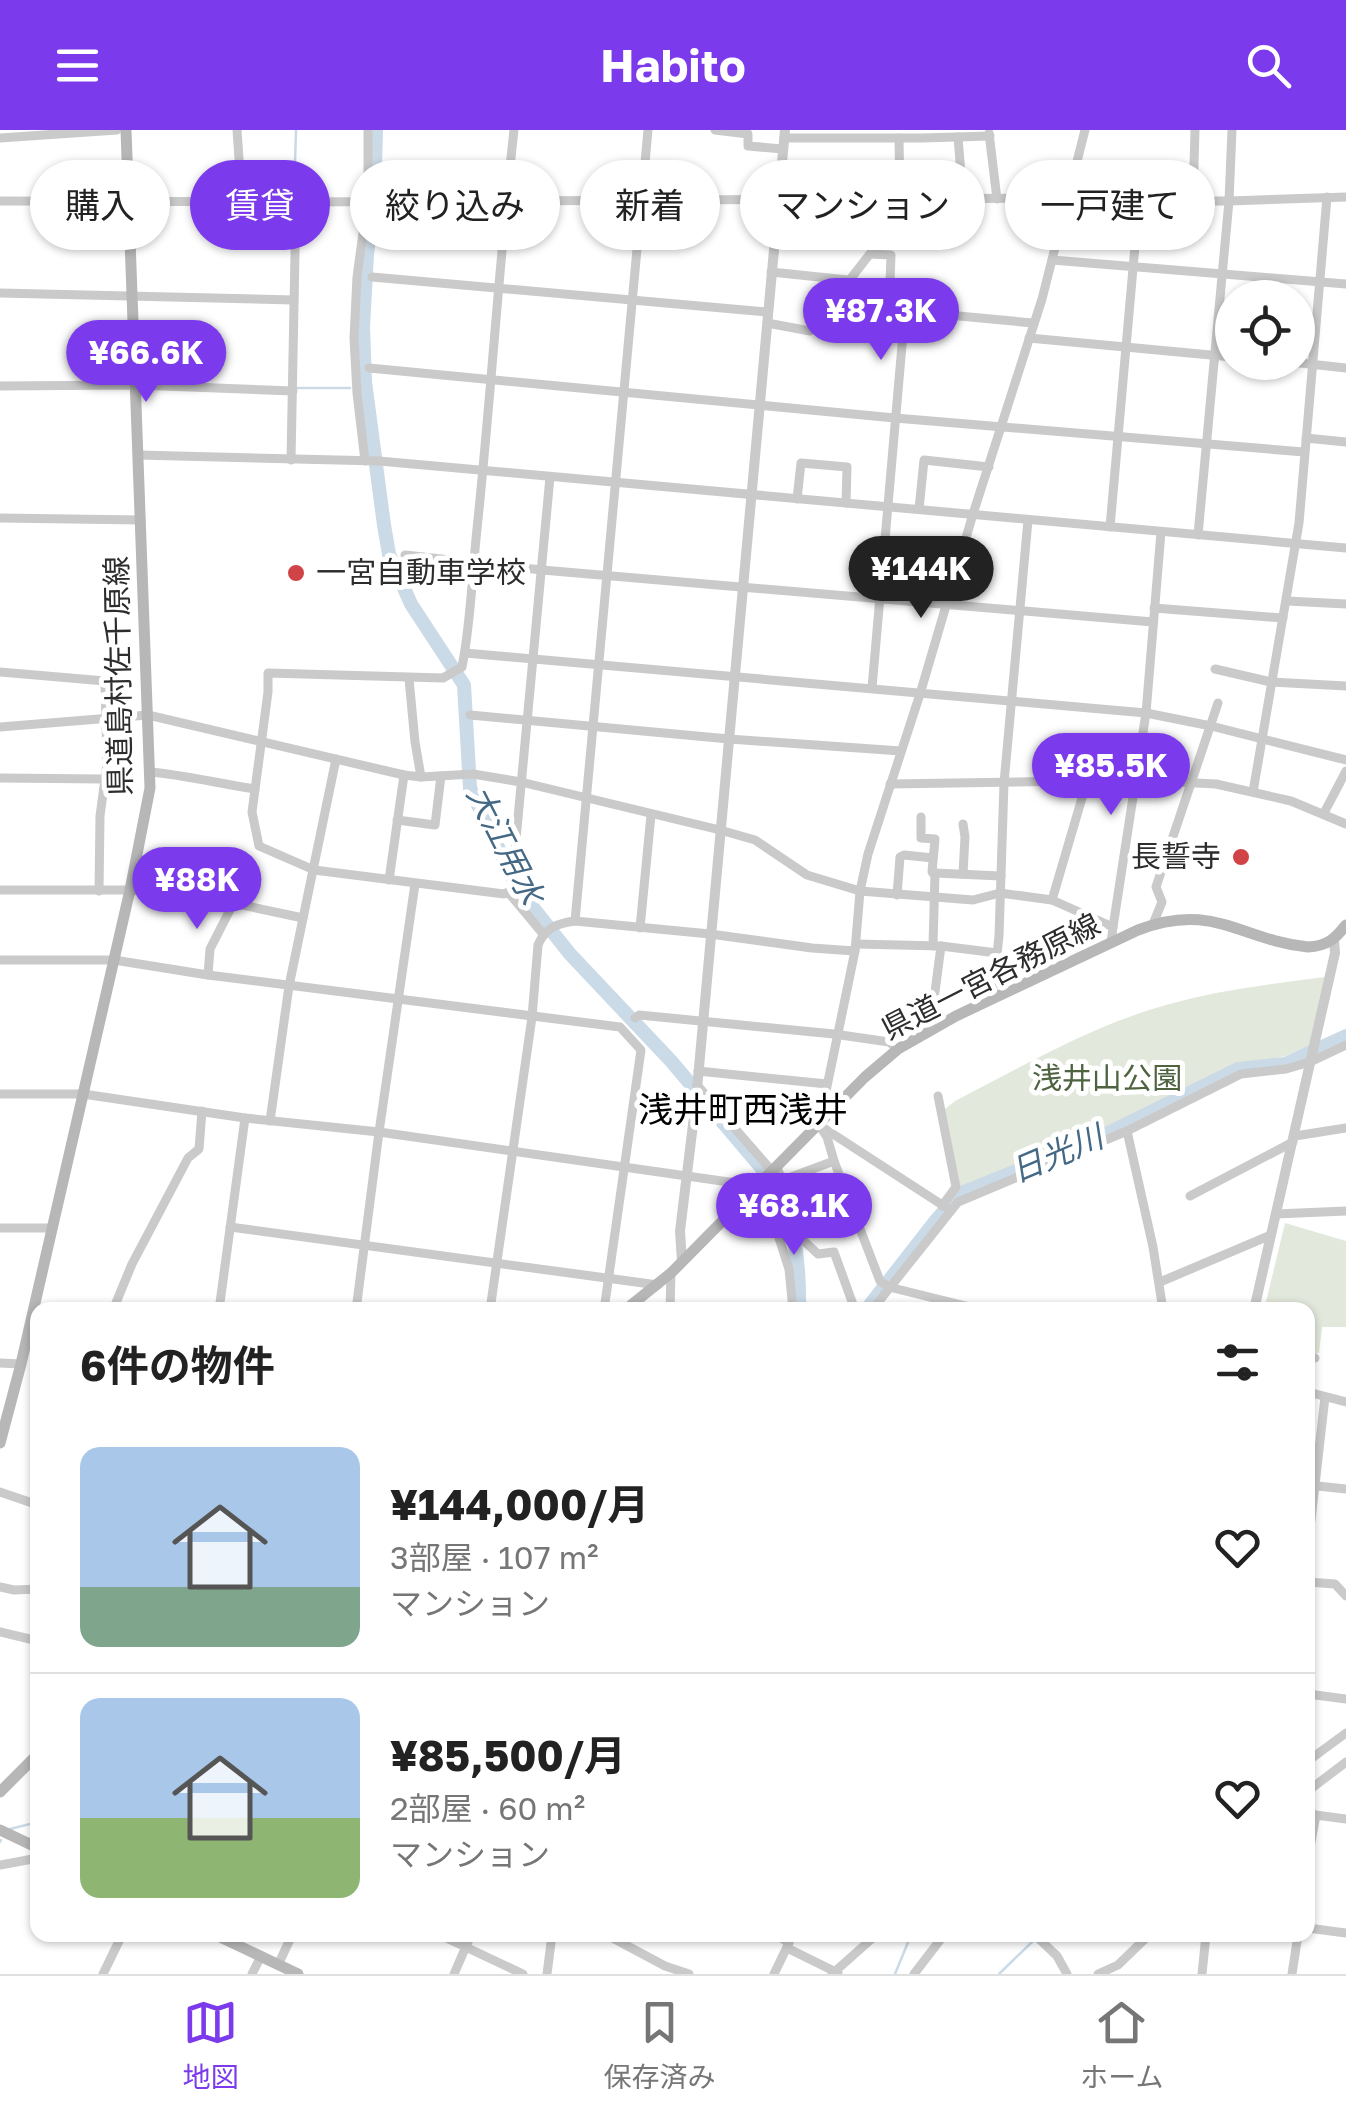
<!DOCTYPE html>
<html lang="ja">
<head>
<meta charset="utf-8">
<style>
	:root { --surface:#fff; --page:#f6f6f6; --text:#222; --muted:#767676; --line:#e0e0e0; --accent:#7c3aed }
	body { margin:0; font-family:"Golos Text","Noto Sans JP",sans-serif; background:var(--page); color:var(--text); height:100vh; display:flex; flex-direction:column; font-size:38px; white-space:nowrap }
	* { box-sizing:border-box; margin:0 }
	p { font-size:32px; color:var(--muted) }
	.icon { flex:none; width:55px; height:55px; fill:none; stroke:currentColor; stroke-width:2; stroke-linecap:round; stroke-linejoin:round }
	.map { position:relative; flex:1; overflow:hidden }
	.side { position:absolute; left:30px; top:1172px; width:1285px; height:640px; display:flex; flex-direction:column; background:var(--surface); border-radius:20px; box-shadow:0 2px 8px #0004 }
	.side>* { flex:none }
	.guide { position:absolute; left:30px; top:30px; width:1288px; height:90px; display:flex; gap:20px }
	.buttons { position:absolute; left:1215px; top:150px; display:grid; gap:20px }
	.buttons a { display:grid; place-items:center; width:100px; height:100px; border-radius:50%; background:var(--surface); box-shadow:0 2px 8px #0004; font-size:50px }
	.price { position:absolute; translate:-50% -85px; padding:0 22px; border-radius:35px; background:var(--accent); color:#fff; font-size:32px; line-height:65px; filter:drop-shadow(0 2px 5px #0008) }
	.price::after { content:''; position:absolute; left:50%; top:60px; width:30px; height:22px; margin-left:-15px; background:inherit; clip-path:polygon(0 0,100% 0,50% 100%) }
	.price.active { background:#222; color:#fff }
	ul { padding:0; list-style:none }
	li { display:flex; align-items:center; gap:30px; height:250px; padding:0 50px }
	li+li { border-top:2px solid var(--line) }
	li span { display:grid; place-items:center; flex:none; width:280px; height:200px; border-radius:20px; color:#555 }
	li>.icon { margin-inline-start:auto }
	span .icon { width:120px; height:120px; fill:#fffc; stroke-width:1 }
	li b { font-size:42px }
	h2 { display:flex; justify-content:space-between; align-items:center; height:120px; padding:0 50px; font-size:42px }
	.pill { padding:0 35px; border-radius:45px; background:var(--surface); box-shadow:0 2px 8px #0004; font-size:35px; line-height:90px }
	.pill.active { background:var(--accent); color:#fff }
	header { display:flex; justify-content:space-between; align-items:center; height:130px; padding:0 50px; background:var(--accent); color:#fff; font-size:45px; font-weight:700 }
	.menu { display:flex; justify-content:space-around; align-items:center; height:140px; border-top:2px solid var(--line); background:var(--surface); font-size:28px; color:var(--muted) }
	.menu a { display:grid; justify-items:center; gap:5px }
	.menu .active { color:var(--accent) }
	.map>svg:first-child { display:block }
	.green { fill:#e2e9dc }
	.lines { fill:none; stroke-linecap:round; stroke-linejoin:round }
	.stream { stroke:#cadae7; stroke-width:2.5 }
	.river { stroke:#cadae7; stroke-width:14 }
	.minor { stroke:#cacaca; stroke-width:9 }
	.tertiary { stroke:#cacaca; stroke-width:10 }
	.secondary { stroke:#b7b7b7; stroke-width:11 }
	.poi-dot { fill:#d04347; stroke:#fff; stroke-width:4 }
	.labels { text-anchor:middle; stroke-width:10; stroke-linejoin:round; paint-order:stroke }
	.poi-label { font-size:30px; fill:#2d2d2d; stroke:#fff; text-anchor:start }
	.street-label { font-size:30px; fill:#2d2d2d; stroke:#fff }
	.park-label { font-size:30px; fill:#4f6340; stroke:#fff }
	.water-label { font-size:32px; font-style:italic; fill:#456985; stroke:#fff }
	.quarter-label { font-size:35px; fill:#000; stroke:#fff }
</style>
</head>
<body>
<header><svg class="icon" aria-label="menu" viewBox="0 0 24 24"><path d="M4 6h16M4 12h16M4 18h16"/></svg>Habito<svg class="icon" aria-label="search" viewBox="0 0 24 24"><circle cx="10" cy="10" r="6"/><path d="M15 15l6 6"/></svg></header>
<div class="map">
<svg width="1346" height="1844" viewBox="0 0 1346 1844">
	<rect width="100%" height="100%" fill="#fff"/>
	<g class="green">
		<path d="M 1325,847 L 1309,916 L 1285,926 L 1237,938 L 1140,988 L 1060,1024 L 961,1061 L 945,979 L 955,971 C 1023,936 1091,896 1166,875 C 1218,860 1271,854 1325,847 Z"/>
		<path d="M 1285,1093 L 1346,1111 L 1346,1197 L 1322,1197 L 1319,1223 L 1308,1223 L 1308,1180 L 1264,1180 Z"/>
	</g>
	<g class="lines">
		<g class="stream">
			<path d="M 294,65 L 296,0"/>
			<path d="M 297,258 L 350,258"/>
			<path d="M 10,1699 L 38,1692"/>
			<path d="M 0,1712 L 1,1710"/>
			<path d="M 895,1844 L 911,1805"/>
			<path d="M 999,1844 L 1034,1810"/>
		</g>
		<g class="river">
			<path d="M 376,0 L 374,74 L 367,124 L 363,197 L 365,252 L 384,395 L 389,424 L 411,474 L 464,555 L 470,658 L 514,751 L 531,775 L 570,824 L 671,931 L 776,1055 C 795,1093 800,1138 799,1180"/>
			<path d="M 866,1180 L 937,1089 L 959,1064 L 1094,1010 L 1238,939 L 1285,934 L 1346,906"/>
		</g>
		<g class="minor">
			<path d="M 237,0 L 242,72"/>
			<path d="M 514,0 C 499,133 491,266 477,399 C 472,445 471,492 462,537 L 443,548 L 268,543 L 268,562 L 252,682 L 259,716 L 314,740 L 504,764 L 508,762 L 544,805"/>
			<path d="M 715,0 L 748,4 L 748,16 L 783,19"/>
			<path d="M 989,3 L 997,69"/>
			<path d="M 958,7 L 963,69"/>
			<path d="M 0,8 L 117,0"/>
			<path d="M 784,8 L 922,8 L 990,6"/>
			<path d="M 0,71 L 296,72 L 1068,68 L 1139,71 L 1229,71 L 1346,67"/>
			<path d="M 1193,71 L 1195,0"/>
			<path d="M 870,124 L 891,125 L 889,180"/>
			<path d="M 1052,130 L 1346,154"/>
			<path d="M 771,142 L 848,150"/>
			<path d="M 372,147 L 767,182"/>
			<path d="M 0,163 L 294,170"/>
			<path d="M 830,174 L 1033,193"/>
			<path d="M 767,193 L 810,201 L 897,89 L 900,68 L 899,8"/>
			<path d="M 1029,208 L 1232,227"/>
			<path d="M 1291,232 L 1346,238"/>
			<path d="M 369,238 L 895,288 L 1304,322"/>
			<path d="M 0,256 L 136,255 L 293,261"/>
			<path d="M 1306,308 L 1346,312"/>
			<path d="M 138,325 L 379,331 L 1346,418"/>
			<path d="M 291,330 L 296,72"/>
			<path d="M 365,331 L 357,263 L 354,208 L 357,147 L 368,66 L 368,0"/>
			<path d="M 797,369 L 801,333 L 847,337 L 846,373"/>
			<path d="M 919,379 L 924,330 L 989,337"/>
			<path d="M 0,388 L 141,390"/>
			<path d="M 1110,397 L 1139,71"/>
			<path d="M 1198,405 L 1229,71 L 1232,0"/>
			<path d="M 405,425 L 542,440 L 1153,492"/>
			<path d="M 1287,471 L 1346,474"/>
			<path d="M 1154,478 L 1283,488"/>
			<path d="M 465,523 L 1146,583 L 1211,596 L 1346,630"/>
			<path d="M 1215,539 L 1271,552 L 1346,556"/>
			<path d="M 0,542 L 105,551 L 107,634 L 100,686 L 99,761"/>
			<path d="M 409,549 L 415,612 L 421,647"/>
			<path d="M 872,558 L 905,181"/>
			<path d="M 470,585 L 729,609 L 901,621"/>
			<path d="M 0,597 L 148,585 L 404,645 L 421,647 L 473,644 L 521,652 L 720,700 L 755,710 L 807,745 L 860,761 L 973,770 L 1000,763 L 1052,770 L 1113,797 L 1111,813"/>
			<path d="M 150,642 C 186,645 220,654 255,659"/>
			<path d="M 0,648 L 104,649"/>
			<path d="M 890,654 L 1137,650 L 1216,654 L 1291,671 L 1346,694"/>
			<path d="M 1253,662 L 1299,393 L 1327,67"/>
			<path d="M 1324,683 L 1346,641"/>
			<path d="M 921,687 L 921,708 L 935,709 L 932,742 L 935,745"/>
			<path d="M 397,690 L 435,695 L 441,646"/>
			<path d="M 513,741 L 550,347"/>
			<path d="M 963,744 L 965,707 L 963,694"/>
			<path d="M 389,750 L 404,645"/>
			<path d="M 0,760 L 130,760 L 214,769 L 303,788"/>
			<path d="M 897,765 L 900,727 L 904,725 L 933,728"/>
			<path d="M 1052,770 L 1087,651"/>
			<path d="M 575,791 L 648,0"/>
			<path d="M 1153,794 L 1162,772 L 1156,757 L 1218,573"/>
			<path d="M 1113,797 L 1146,583 L 1161,402"/>
			<path d="M 640,798 L 651,685"/>
			<path d="M 856,814 L 941,816 L 997,823"/>
			<path d="M 933,816 L 935,743 L 1001,746"/>
			<path d="M 0,830 L 114,830 L 208,845 L 620,897 L 641,920 L 604,1180"/>
			<path d="M 208,845 L 210,819 L 234,772"/>
			<path d="M 992,869 L 999,806 L 1004,653 L 1028,390"/>
			<path d="M 635,888 L 639,885 L 834,904 L 889,912 L 898,919"/>
			<path d="M 930,900 L 941,816"/>
			<path d="M 698,941 L 827,954"/>
			<path d="M 697,955 L 772,1041"/>
			<path d="M 0,964 L 83,964 L 245,988 L 379,1002 L 757,1056"/>
			<path d="M 938,966 L 956,1057 L 942,1076"/>
			<path d="M 270,991 L 289,856 L 336,629"/>
			<path d="M 819,995 L 855,821 L 860,761 L 868,724 L 920,564 L 973,384 L 1042,169 L 1085,0"/>
			<path d="M 1127,1001 L 1153,1117 L 1163,1180"/>
			<path d="M 1295,1006 L 1346,998"/>
			<path d="M 777,1037 L 804,1111 L 818,1124 L 834,1122 L 855,1180"/>
			<path d="M 783,1050 L 834,1031"/>
			<path d="M 761,1052 L 789,1139 L 793,1180"/>
			<path d="M 1190,1066 L 1293,1012"/>
			<path d="M 950,1080 L 819,995 L 827,1007 L 834,1031 L 880,1151 L 889,1157 L 982,1180"/>
			<path d="M 1276,1084 L 1346,1081"/>
			<path d="M 230,1097 L 658,1155"/>
			<path d="M 0,1098 L 52,1098"/>
			<path d="M 1160,1152 L 1271,1105"/>
			<path d="M 113,1180 L 132,1134 L 188,1028 L 199,1019 L 202,981"/>
			<path d="M 219,1180 L 245,988"/>
			<path d="M 356,1180 L 379,1002 L 415,754"/>
			<path d="M 490,1180 L 532,887 L 538,815 C 545,798 558,793 575,791 L 710,804 L 812,818 L 855,821"/>
			<path d="M 670,1180 L 671,1143"/>
			<path d="M 872,1180 L 958,1072 L 1127,1001 L 1241,944 L 1286,939 L 1310,932 L 1346,915"/>
			<path d="M 1308,1229 L 1315,1228"/>
			<path d="M 0,1233 L 21,1234"/>
			<path d="M 1308,1262 L 1346,1272"/>
			<path d="M 1308,1355 L 1346,1359"/>
			<path d="M 0,1362 L 38,1375"/>
			<path d="M 1308,1416 L 1325,1267"/>
			<path d="M 1308,1452 L 1335,1454 L 1346,1466"/>
			<path d="M 0,1457 L 14,1460 L 38,1459"/>
			<path d="M 0,1502 L 38,1511"/>
			<path d="M 1308,1564 L 1346,1569"/>
			<path d="M 1308,1631 L 1346,1603"/>
			<path d="M 1308,1661 L 1346,1632"/>
			<path d="M 1308,1684 L 1346,1689"/>
			<path d="M 1308,1728 L 1316,1685"/>
			<path d="M 0,1735 L 38,1728"/>
			<path d="M 1308,1798 L 1346,1803"/>
			<path d="M 440,1805 L 523,1844"/>
			<path d="M 607,1805 L 665,1836 L 689,1844"/>
			<path d="M 1035,1805 L 1057,1826 L 1067,1844"/>
			<path d="M 787,1818 L 838,1843"/>
			<path d="M 278,1835 L 292,1805"/>
			<path d="M 103,1844 L 122,1805"/>
			<path d="M 252,1844 L 261,1826"/>
			<path d="M 454,1844 L 471,1805"/>
			<path d="M 547,1844 L 552,1805"/>
			<path d="M 774,1844 L 789,1813 L 777,1805"/>
			<path d="M 832,1844 L 876,1805"/>
			<path d="M 914,1844 L 944,1805"/>
			<path d="M 1098,1844 L 1118,1835 L 1149,1805"/>
			<path d="M 1202,1844 L 1206,1805"/>
			<path d="M 1292,1844 L 1298,1805"/>
		</g>
		<g class="tertiary">
			<path d="M 682,1132 L 680,1101 L 696,970 L 785,0"/>
			<path d="M 1254,1180 L 1335,823 L 1334,810"/>
		</g>
		<g class="secondary">
			<path d="M 625,1180 L 671,1143 L 865,947 L 898,919 L 956,886 L 1138,800 C 1213,771 1240,810 1308,817 C 1327,816 1335,809 1346,795"/>
			<path d="M 0,1313 L 21,1234 L 130,760 L 150,658 L 126,0"/>
			<path d="M 0,1662 L 38,1624"/>
			<path d="M 0,1700 L 38,1718"/>
			<path d="M 216,1805 L 298,1844"/>
		</g>
	</g>
	<g class="poi-dot">
		<circle cx="296" cy="443" r="10"/>
		<circle cx="1241" cy="727" r="10"/>
	</g>
	<g class="labels">
		<g class="poi-label">
			<text x="316" y="453">一宮自動車学校</text>
			<text x="1221" y="737" text-anchor="end">長誓寺</text>
		</g>
		<g class="street-label">
			<text transform="translate(119 546) rotate(-91)" y="10">県道島村佐千原線</text>
			<text transform="translate(991 847) rotate(-27)" y="10">県道一宮各務原線</text>
		</g>
		<g class="park-label">
			<text x="1107" y="959">浅井山公園</text>
		</g>
		<g class="water-label">
			<text transform="translate(505 715) rotate(63)" y="11">大江用水</text>
			<text transform="translate(1057 1024) rotate(-23)" y="11">日光川</text>
		</g>
		<g class="quarter-label">
			<text x="743" y="992">浅井町西浅井</text>
		</g>
	</g>
</svg>
<div class="buttons">
<a><svg class="icon" aria-label="locate" viewBox="0 0 24 24"><circle cx="12" cy="12" r="6"/><path d="M12 2v4M12 18v4M2 12h4M18 12h4"/></svg></a>
</div>
<b class="price" style="left:881px;top:233px">¥87.3K</b>
<b class="price" style="left:146px;top:275px">¥66.6K</b>
<b class="price active" style="left:921px;top:491px">¥144K</b>
<b class="price" style="left:1111px;top:688px">¥85.5K</b>
<b class="price" style="left:197px;top:802px">¥88K</b>
<b class="price" style="left:794px;top:1128px">¥68.1K</b>
<div class="guide">
<a class="pill">購入</a>
<a class="pill active">賃貸</a>
<a class="pill">絞り込み</a>
<a class="pill">新着</a>
<a class="pill">マンション</a>
<a class="pill">一戸建て</a>
</div>
<section class="side">
<h2>6件の物件<svg class="icon" aria-label="filters" viewBox="0 0 24 24"><path d="M4 7h16M4 17h16"/><circle cx="9" cy="7" r="2"/><circle cx="15" cy="17" r="2"/></svg></h2>
<ul>
<li><span style="background:linear-gradient(#a9c7e8 70%,#7fa58c 0)"><svg class="icon" aria-label="home" viewBox="0 0 24 24"><path d="M3 11l9-7 9 7M6 9v11h12V9"/></svg></span><div><b>¥144,000/月</b><p>3部屋 · 107 m²</p><p>マンション</p></div><svg class="icon" aria-label="heart" viewBox="0 0 24 24"><path d="M12 20l-8-8c-3-5 5-10 8-4 3-6 11-1 8 4z"/></svg></li>
<li><span style="background:linear-gradient(#a9c7e8 60%,#8fb573 0)"><svg class="icon" aria-label="home" viewBox="0 0 24 24"><path d="M3 11l9-7 9 7M6 9v11h12V9"/></svg></span><div><b>¥85,500/月</b><p>2部屋 · 60 m²</p><p>マンション</p></div><svg class="icon" aria-label="heart" viewBox="0 0 24 24"><path d="M12 20l-8-8c-3-5 5-10 8-4 3-6 11-1 8 4z"/></svg></li>
</ul>
</section>
</div>
<nav class="menu">
<a class="active"><svg class="icon" aria-label="map" viewBox="0 0 24 24"><path d="M3 6l6-2 6 2 6-2v14l-6 2-6-2-6 2zM9 4v14M15 6v14"/></svg>地図</a>
<a><svg class="icon" aria-label="saved" viewBox="0 0 24 24"><path d="M7 4h10v16l-5-4-5 4z"/></svg>保存済み</a>
<a><svg class="icon" aria-label="home" viewBox="0 0 24 24"><path d="M3 11l9-7 9 7M6 9v11h12V9"/></svg>ホーム</a>
</nav>
</body>
</html>
